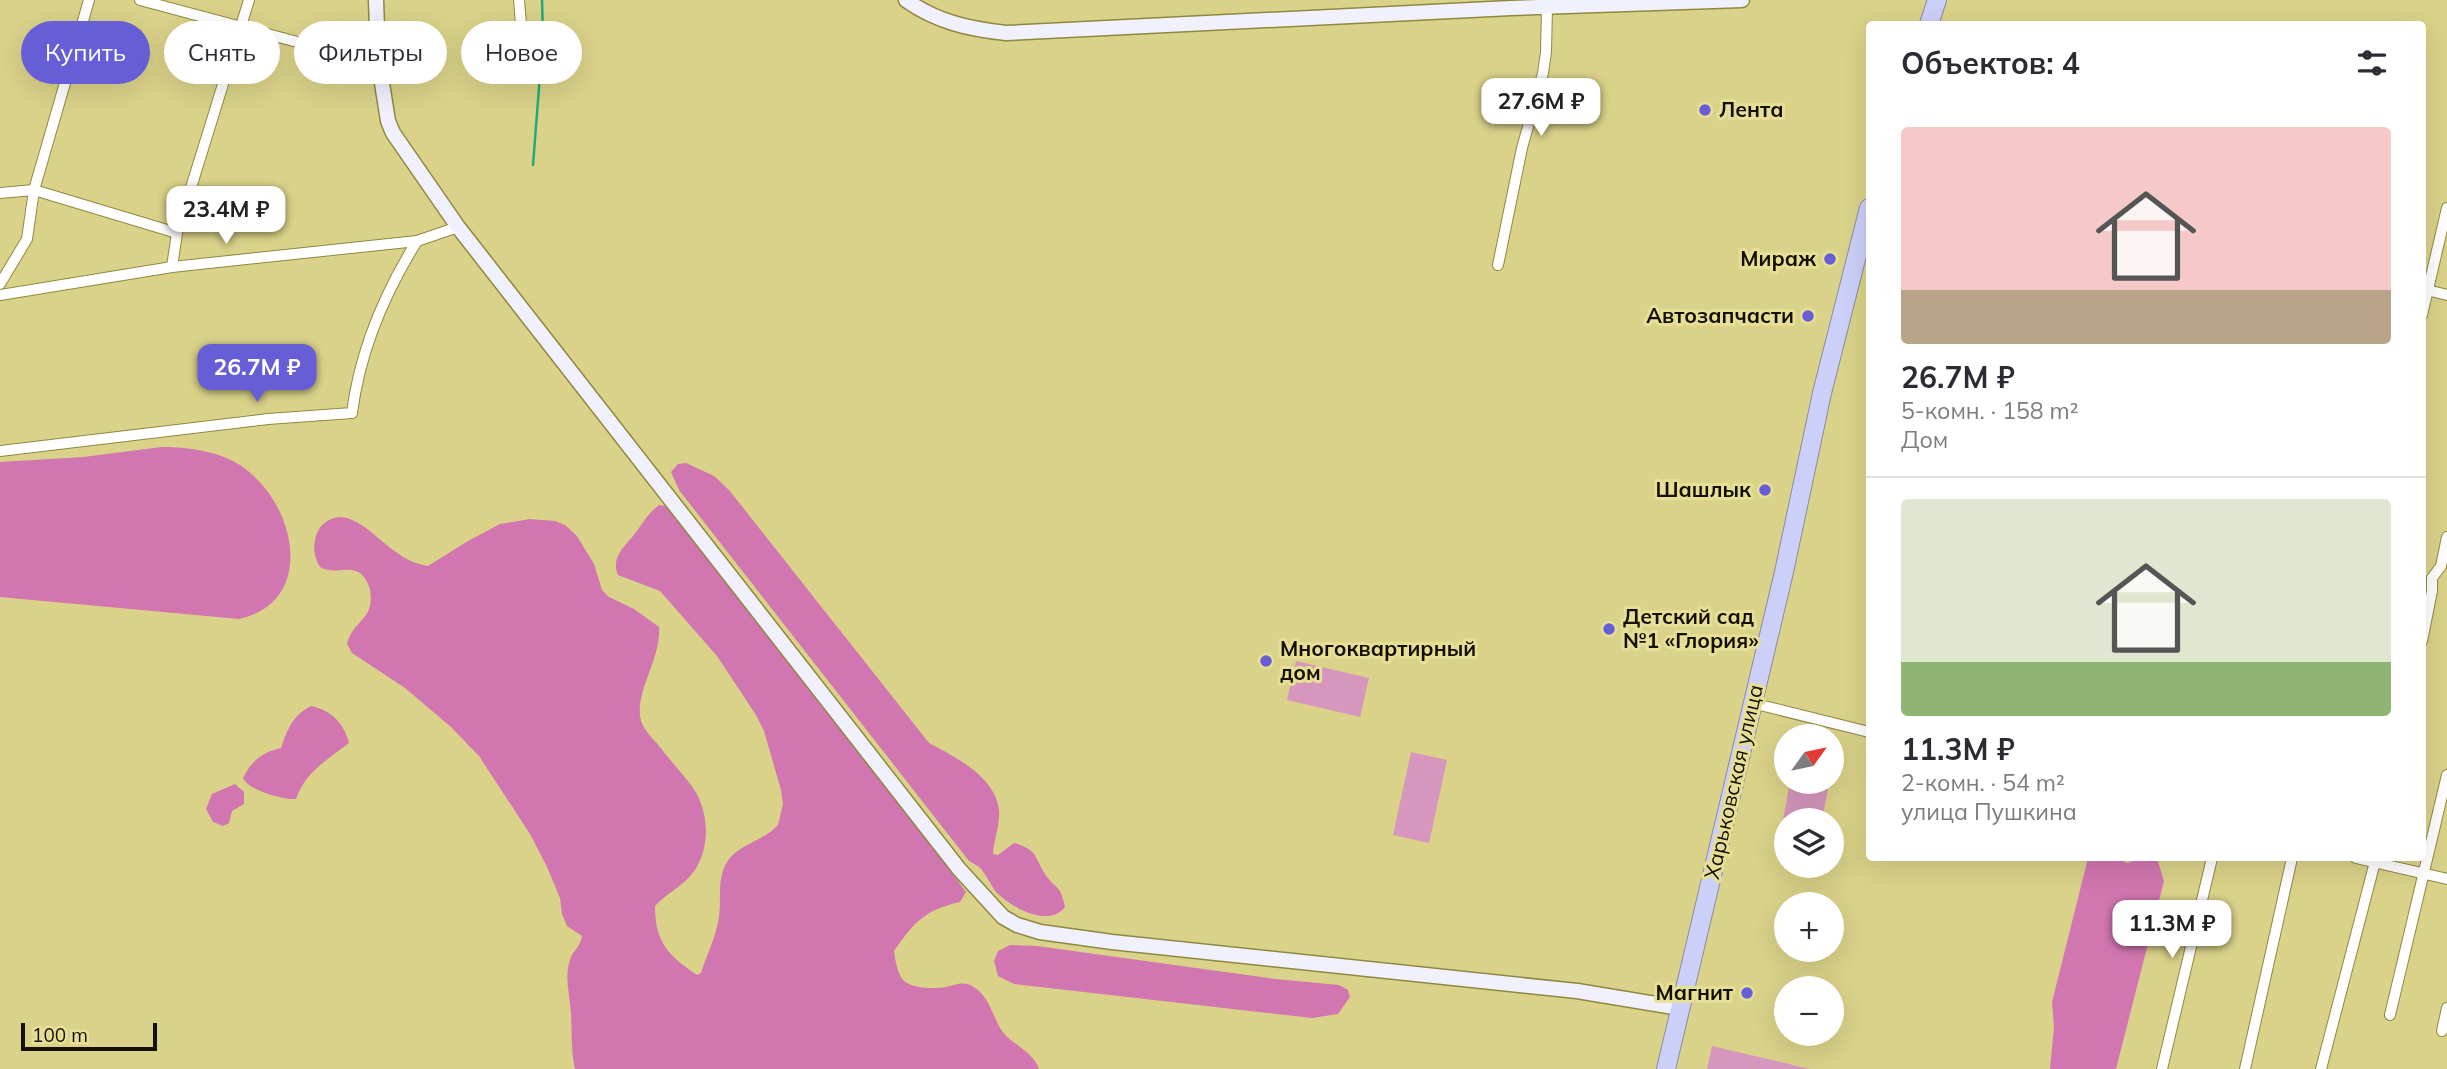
<!DOCTYPE html>
<html lang="ru">
<head>
<meta charset="utf-8">
<style>
	:root { --surface:#fff; --page:#f7f7f7; --text:#2b2b33; --muted:#7c7c81; --line:#e1e1e2; --accent:#675dd6 }
	body { margin:0; font-family:Mulish,sans-serif; background:var(--page); color:var(--text); height:100vh; display:flex; flex-direction:column; font-size:26px; white-space:nowrap }
	* { box-sizing:border-box; margin:0 }
	p { font-size:23px; color:var(--muted) }
	.icon { flex:none; width:38px; height:38px; fill:none; stroke:currentColor; stroke-width:2; stroke-linecap:round; stroke-linejoin:round }
	.map { position:relative; flex:1; overflow:hidden }
	.sheet { position:absolute; left:1866px; top:21px; width:560px; height:840px; display:flex; flex-direction:column; background:var(--surface); border-radius:7px; box-shadow:0 7px 28px #0002 }
	.sheet>* { flex:none }
	.top-card { position:absolute; left:21px; top:21px; width:665px; height:63px; display:flex; gap:14px }
	.needle { width:46px; rotate:57deg }
	.fabs { position:absolute; left:1774px; top:724px; display:grid; gap:14px }
	.fabs a { display:grid; place-items:center; width:70px; height:70px; border-radius:50%; background:var(--surface); box-shadow:0 7px 28px #0002; font-size:35px }
	.scale { position:absolute; left:21px; bottom:18px; width:136px; box-sizing:border-box; padding-left:7px; border:4px solid #141000; border-top:0; font-size:19px; line-height:24px; white-space:nowrap; color:#141000; -webkit-text-stroke:5px #e7df95; paint-order:stroke }
	.price { position:absolute; translate:-50% -60px; padding:0 16px; border-radius:14px; background:#fff; color:#222; font-size:23px; line-height:46px; filter:drop-shadow(0 2px 4px #0008) }
	.price::after { content:''; position:absolute; left:50%; top:42px; width:21px; height:16px; margin-left:-10px; background:inherit; clip-path:polygon(0 0,100% 0,50% 100%) }
	.price.current { background:var(--accent); color:#fff }
	ul { padding:0; list-style:none }
	li { display:grid; align-content:center; gap:14px; height:371px; padding:0 35px }
	li+li { border-top:2px solid var(--line) }
	li span { display:grid; place-items:center; height:217px; border-radius:7px; color:#555 }
	li>.icon { margin-inline-start:auto }
	span .icon { width:126px; height:126px; fill:#fffc; stroke-width:1 }
	li b { font-size:30px }
	h2 { display:flex; justify-content:space-between; align-items:center; height:84px; padding:0 35px; font-size:30px }
	.chip { padding:0 24px; border-radius:32px; background:var(--surface); box-shadow:0 7px 28px #0002; font-size:24px; line-height:63px }
	.chip.current { background:var(--accent); color:#fff }
	.map>svg:first-child { display:block }
	.green { fill:#d696bd }
	.forest { fill:#d176b0 }
	.lines { fill:none; stroke-linecap:round; stroke-linejoin:round }
	.stream { stroke:#24aa78; stroke-width:2.5 }
	.street-casing { stroke:#908840; stroke-width:12 }
	.secondary-casing { stroke:#908840; stroke-width:17 }
	.highway-casing { stroke:#8c8ca1; stroke-width:20 }
	.street { stroke:#fff; stroke-width:10 }
	.secondary { stroke:#f0f1fd; stroke-width:14 }
	.highway { stroke:#cccff7; stroke-width:18 }
	.poi-dot { fill:#675dd6; stroke:#e7df95; stroke-width:2.5 }
	.labels { text-anchor:middle; stroke-width:6; stroke-linejoin:round; paint-order:stroke }
	.poi-label { font-size:21px; font-weight:bold; fill:#141000; stroke:#e7df95; text-anchor:end }
	.street-label { font-size:21px; fill:#141000; stroke:#e7df95 }
</style>
</head>
<body>
<div class="map">
<svg width="2447" height="1069" viewBox="0 0 2447 1069">
	<rect width="100%" height="100%" fill="#dad289"/>
	<g class="green">
		<path d="M 1296,661 L 1369,678 L 1360,717 L 1287,700 Z"/>
		<path d="M 1411,752 L 1447,760 L 1429,843 L 1393,835 Z"/>
		<path d="M 1790,782 L 1829,783 L 1822,821 L 1787,821 L 1787,842 L 1779,841 Z"/>
		<path d="M 1712,1046 L 1810,1069 L 1707,1069 Z"/>
	</g>
	<g class="forest">
		<path d="M 162,447 C 190,447 226,452 248,471 C 297,510 315,602 239,619 L 0,597 L 0,462 L 83,457 Z"/>
		<path d="M 686,463 L 714,476 L 729,490 L 929,743 C 955,757 995,776 999,810 C 1000,825 994,839 993,854 L 998,855 L 1014,843 C 1038,850 1034,857 1045,874 C 1055,890 1060,882 1065,907 C 1049,928 1012,908 997,893 C 991,886 984,870 978,866 C 975,864 972,863 969,861 L 679,490 L 671,472 L 678,464 Z"/>
		<path d="M 659,505 L 667,506 L 885,782 L 966,892 L 960,902 C 925,910 914,922 894,951 C 895,959 898,976 904,981 C 913,989 936,989 946,987 C 956,985 963,981 972,986 C 990,996 992,1016 1002,1031 C 1013,1046 1032,1050 1039,1069 L 575,1069 C 571,1051 572,1033 571,1014 C 570,996 564,977 570,960 C 573,950 579,950 582,936 L 567,926 L 562,914 L 560,898 L 547,867 L 530,834 L 479,756 L 451,727 L 405,688 L 352,653 L 347,644 C 353,619 375,621 370,590 C 368,582 364,575 358,572 C 346,566 334,575 320,567 C 315,559 313,550 315,541 C 317,524 333,513 350,519 C 368,526 383,544 399,554 C 408,561 418,564 428,566 L 468,541 L 500,524 L 530,519 L 555,521 L 565,525 L 577,536 L 594,564 L 602,590 L 609,597 L 634,609 L 659,627 C 661,658 637,688 640,716 C 642,731 654,738 663,751 C 673,764 684,775 693,788 C 710,812 711,852 691,875 C 681,887 666,894 655,906 C 655,943 669,956 697,975 L 701,973 C 707,954 716,937 719,917 C 722,896 716,877 729,859 C 742,843 765,840 778,825 L 783,804 L 781,790 L 764,731 L 756,715 L 717,656 L 660,591 L 618,575 C 611,558 623,548 633,536 C 642,525 647,514 659,505 Z"/>
		<path d="M 311,706 C 331,710 344,723 349,743 C 326,761 306,771 296,799 C 283,800 248,790 243,778 C 252,760 263,752 281,748 C 287,730 293,715 311,706 Z"/>
		<path d="M 235,784 L 244,792 L 244,804 L 232,811 L 229,823 L 223,826 L 213,822 L 206,809 L 212,794 Z"/>
		<path d="M 2088,858 L 2117,858 L 2127,863 L 2143,858 L 2157,858 L 2164,881 L 2116,1069 L 2050,1069 L 2054,1027 L 2052,1002 Z"/>
		<path d="M 1010,945 L 1037,946 L 1275,979 L 1339,985 L 1348,990 L 1350,997 L 1338,1014 L 1312,1018 L 1014,984 L 998,976 L 994,961 L 998,951 Z"/>
	</g>
	<g class="lines">
		<path class="stream" d="M 533,165 L 543,36 L 542,0"/>
		<defs>
			<g id="street">
				<path d="M 140,0 L 316,47 L 378,58"/>
				<path d="M 519,0 L 523,48"/>
				<path d="M 0,193 L 34,190 L 177,233"/>
				<path d="M 1498,265 L 1522,148 L 1543,73 L 1546,52 L 1547,7"/>
				<path d="M 172,267 L 177,233 L 249,0"/>
				<path d="M 0,284 L 27,239 L 34,190 L 89,0"/>
				<path d="M 2427,290 L 2447,295"/>
				<path d="M 0,295 L 172,267 L 417,241 L 458,227"/>
				<path d="M 2422,315 L 2447,208"/>
				<path d="M 0,451 L 268,419 L 352,413 C 360,350 384,294 417,241"/>
				<path d="M 2422,641 L 2432,591 L 2432,578 L 2441,566 L 2447,537"/>
				<path d="M 1752,703 L 1869,732"/>
				<path d="M 2356,858 L 2447,879"/>
				<path d="M 2390,1015 L 2447,775"/>
				<path d="M 2442,1031 L 2447,1008"/>
				<path d="M 2162,1069 L 2212,858"/>
				<path d="M 2245,1069 L 2292,858"/>
				<path d="M 2321,1069 L 2376,858"/>
			</g>
			<g id="secondary">
				<path d="M 376,0 L 378,58 L 388,121 L 393,133 L 458,227 L 959,869 L 1003,917 L 1017,925 L 1040,932 L 1112,942 L 1577,991 L 1680,1008"/>
				<path d="M 906,0 C 937,22 969,29 1006,33 L 1511,8 L 1742,0"/>
			</g>
			<g id="highway">
				<path d="M 1929,24 L 1937,0"/>
				<path d="M 1666,1069 L 1784,572 L 1822,393 L 1869,208"/>
			</g>
		</defs>
		<use href="#street" class="street-casing"/>
		<use href="#secondary" class="secondary-casing"/>
		<use href="#highway" class="highway-casing"/>
		<use href="#street" class="street"/>
		<use href="#secondary" class="secondary"/>
		<use href="#highway" class="highway"/>
	</g>
	<g class="poi-dot">
		<circle cx="1705" cy="110" r="7"/>
		<circle cx="1830" cy="259" r="7"/>
		<circle cx="1808" cy="316" r="7"/>
		<circle cx="1765" cy="490" r="7"/>
		<circle cx="1609" cy="629" r="7"/>
		<circle cx="1266" cy="661" r="7"/>
		<circle cx="1747" cy="993" r="7"/>
	</g>
	<g class="labels">
		<g class="poi-label">
			<text x="1719" y="117" text-anchor="start">Лента</text>
			<text x="1816" y="266">Мираж</text>
			<text x="1794" y="323">Автозапчасти</text>
			<text x="1751" y="497">Шашлык</text>
			<text x="1623" y="624" text-anchor="start">Детский сад<tspan x="1623" dy="24">№1 «Глория»</tspan></text>
			<text x="1280" y="656" text-anchor="start">Многоквартирный<tspan x="1280" dy="24">дом</tspan></text>
			<text x="1733" y="1000">Магнит</text>
		</g>
		<g class="street-label">
			<text transform="translate(1734 782) rotate(-77)" y="7">Харьковская улица</text>
		</g>
	</g>
</svg>
<div class="fabs">
<a><svg class="needle" viewBox="-14 -14 28 28"><path d="M0-13l5 13h-10z" fill="#e53935"/><path d="M0 13l5-13h-10z" fill="#7c7c81"/></svg></a>
<a><svg class="icon" aria-label="layers" viewBox="0 0 24 24"><path d="M12 4l9 5-9 5-9-5zM3 14l9 5 9-5"/></svg></a>
<a>+</a>
<a>−</a>
</div>
<div class="scale">100 m</div>
<b class="price" style="left:1541px;top:138px">27.6M ₽</b>
<b class="price" style="left:226px;top:246px">23.4M ₽</b>
<b class="price current" style="left:257px;top:404px">26.7M ₽</b>
<b class="price" style="left:2172px;top:960px">11.3M ₽</b>
<div class="top-card">
<a class="chip current">Купить</a>
<a class="chip">Снять</a>
<a class="chip">Фильтры</a>
<a class="chip">Новое</a>
</div>
<section class="sheet">
<h2>Объектов: 4<svg class="icon" aria-label="filters" viewBox="0 0 24 24"><path d="M4 7h16M4 17h16"/><circle cx="9" cy="7" r="2"/><circle cx="15" cy="17" r="2"/></svg></h2>
<ul>
<li><span style="background:linear-gradient(#f6c9c9 75%,#b9a48a 0)"><svg class="icon" aria-label="home" viewBox="0 0 24 24"><path d="M3 11l9-7 9 7M6 9v11h12V9"/></svg></span><div><b>26.7M ₽</b><p>5-комн. · 158 m²</p><p>Дом</p></div></li>
<li><span style="background:linear-gradient(#dfe7d0 75%,#8fb573 0)"><svg class="icon" aria-label="home" viewBox="0 0 24 24"><path d="M3 11l9-7 9 7M6 9v11h12V9"/></svg></span><div><b>11.3M ₽</b><p>2-комн. · 54 m²</p><p>улица Пушкина</p></div></li>
</ul>
</section>
</div>
</body>
</html>
